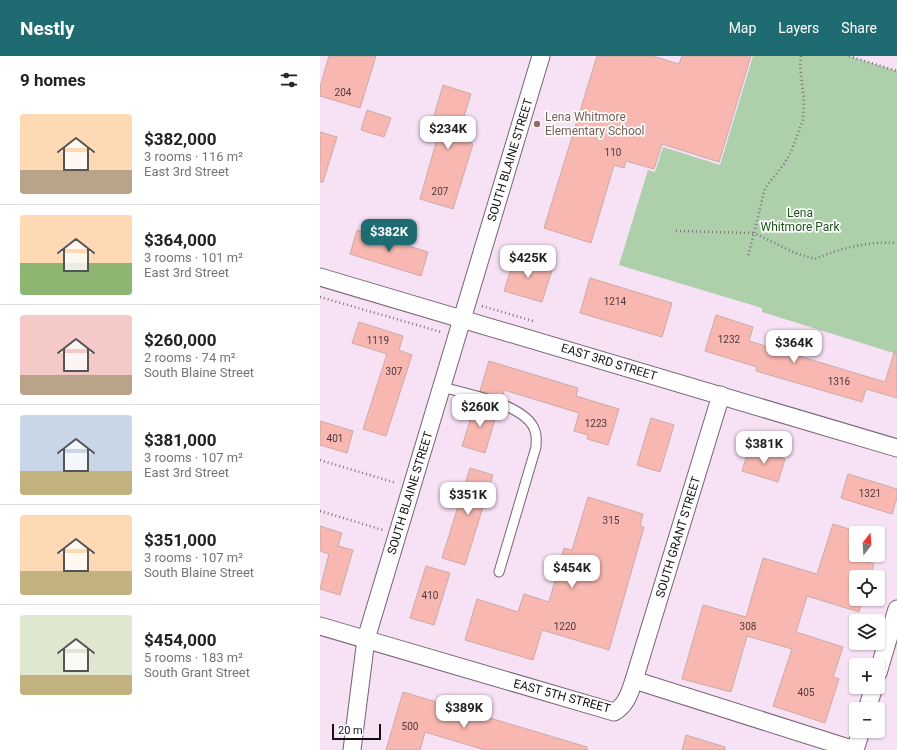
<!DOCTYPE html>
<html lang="en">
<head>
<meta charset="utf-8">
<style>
	:root { --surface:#fff; --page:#f2f2f2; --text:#222; --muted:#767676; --line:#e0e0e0; --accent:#1f6b72 }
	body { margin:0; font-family:Roboto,sans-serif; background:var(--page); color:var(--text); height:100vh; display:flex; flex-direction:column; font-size:15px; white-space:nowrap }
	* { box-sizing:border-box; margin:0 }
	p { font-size:13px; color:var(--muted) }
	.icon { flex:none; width:22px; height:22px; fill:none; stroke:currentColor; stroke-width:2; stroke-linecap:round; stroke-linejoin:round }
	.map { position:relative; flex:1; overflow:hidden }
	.details { display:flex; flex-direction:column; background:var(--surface); width:320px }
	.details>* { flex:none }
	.needle { width:26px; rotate:17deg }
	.controls { position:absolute; left:529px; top:470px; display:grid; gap:8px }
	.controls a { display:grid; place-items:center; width:36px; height:36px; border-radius:4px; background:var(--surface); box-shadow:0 1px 3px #0004; font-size:20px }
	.scale { position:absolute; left:12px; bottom:10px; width:49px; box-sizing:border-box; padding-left:4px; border:2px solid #150e15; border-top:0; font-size:11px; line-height:14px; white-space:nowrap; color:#150e15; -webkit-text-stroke:3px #fff; paint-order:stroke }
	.price { position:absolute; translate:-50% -34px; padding:0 9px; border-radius:8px; background:#fff; color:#222; font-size:13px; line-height:26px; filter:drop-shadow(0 1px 2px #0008) }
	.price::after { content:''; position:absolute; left:50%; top:24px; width:12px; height:9px; margin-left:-6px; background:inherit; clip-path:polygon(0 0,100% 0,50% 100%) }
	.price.on { background:var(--accent); color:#fff }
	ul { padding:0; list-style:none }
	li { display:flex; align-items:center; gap:12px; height:100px; padding:0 20px }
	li+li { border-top:1px solid var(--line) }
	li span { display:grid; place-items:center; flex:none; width:112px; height:80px; border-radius:4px; color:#555 }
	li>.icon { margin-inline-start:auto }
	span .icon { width:48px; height:48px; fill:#fffc; stroke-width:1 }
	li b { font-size:17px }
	h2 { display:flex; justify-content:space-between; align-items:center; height:48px; padding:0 20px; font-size:17px }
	header { display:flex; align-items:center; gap:24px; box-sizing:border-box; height:56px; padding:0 20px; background:var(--accent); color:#fff }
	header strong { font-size:19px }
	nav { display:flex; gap:22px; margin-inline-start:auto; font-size:14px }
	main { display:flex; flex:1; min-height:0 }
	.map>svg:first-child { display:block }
	.green { fill:#adcfaa }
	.building { fill:#f8b8b1; stroke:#c9aba7 }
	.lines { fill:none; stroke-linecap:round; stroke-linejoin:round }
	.service-casing { stroke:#766475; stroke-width:11 }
	.minor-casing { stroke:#766475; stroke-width:19 }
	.path { stroke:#7f717e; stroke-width:2.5; stroke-dasharray:1 3; stroke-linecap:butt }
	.service { stroke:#fff; stroke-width:9 }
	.minor { stroke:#fff; stroke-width:17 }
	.education-dot { fill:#8d6e63; stroke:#fff; stroke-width:1.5 }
	.labels { text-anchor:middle; stroke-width:3.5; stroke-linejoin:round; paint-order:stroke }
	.number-label { font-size:10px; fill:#4e383c }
	.education-label { font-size:12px; fill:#785e54; stroke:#fff; text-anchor:start }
	.street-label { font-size:12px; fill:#150e15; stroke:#fff }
	.park-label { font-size:12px; fill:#1c5319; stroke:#fff }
</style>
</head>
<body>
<header>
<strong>Nestly</strong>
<nav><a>Map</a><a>Layers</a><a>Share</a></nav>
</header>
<main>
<section class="details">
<h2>9 homes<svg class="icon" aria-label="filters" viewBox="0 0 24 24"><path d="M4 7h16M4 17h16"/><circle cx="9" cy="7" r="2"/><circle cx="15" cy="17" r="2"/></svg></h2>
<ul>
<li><span style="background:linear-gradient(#ffd9b3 70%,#b9a48a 0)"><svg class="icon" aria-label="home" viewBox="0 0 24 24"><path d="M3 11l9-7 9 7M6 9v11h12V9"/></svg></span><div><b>$382,000</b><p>3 rooms · 116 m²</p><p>East 3rd Street</p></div></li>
<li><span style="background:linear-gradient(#ffd9b3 60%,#8fb573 0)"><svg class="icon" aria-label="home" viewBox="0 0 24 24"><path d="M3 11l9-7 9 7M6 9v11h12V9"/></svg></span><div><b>$364,000</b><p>3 rooms · 101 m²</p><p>East 3rd Street</p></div></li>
<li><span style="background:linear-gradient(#f6c9c9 75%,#b9a48a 0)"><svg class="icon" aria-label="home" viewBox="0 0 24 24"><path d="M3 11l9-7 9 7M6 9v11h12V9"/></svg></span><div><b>$260,000</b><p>2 rooms · 74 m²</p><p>South Blaine Street</p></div></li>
<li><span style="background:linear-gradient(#c9d6e8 70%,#c2b280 0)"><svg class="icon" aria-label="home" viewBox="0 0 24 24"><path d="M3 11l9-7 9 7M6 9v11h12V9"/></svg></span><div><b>$381,000</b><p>3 rooms · 107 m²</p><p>East 3rd Street</p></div></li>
<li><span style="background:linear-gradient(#ffd9b3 70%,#c2b280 0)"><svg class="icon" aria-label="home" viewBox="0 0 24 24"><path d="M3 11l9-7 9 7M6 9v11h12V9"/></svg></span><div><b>$351,000</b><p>3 rooms · 107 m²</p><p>South Blaine Street</p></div></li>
<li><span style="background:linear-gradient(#dfe7d0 75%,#c2b280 0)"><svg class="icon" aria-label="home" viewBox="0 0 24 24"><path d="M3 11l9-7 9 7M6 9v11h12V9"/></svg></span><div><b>$454,000</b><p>5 rooms · 183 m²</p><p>South Grant Street</p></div></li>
</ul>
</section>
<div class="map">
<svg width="577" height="694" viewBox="0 0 577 694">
	<rect width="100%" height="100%" fill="#f7e1f5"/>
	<path class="green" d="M 433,0 L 529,0 L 577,15 L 577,298 L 442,256 L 442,252 L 299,209 L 328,114 L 335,116 L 343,91 L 400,109 Z"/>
	<g class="building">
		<path d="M 9,0 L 56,0 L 40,52 L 0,40 L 0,31 Z"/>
		<path d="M 277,0 L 333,0 L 359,8 L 362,0 L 431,0 L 399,106 L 342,88 L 334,113 L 306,105 L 304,112 L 294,109 L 271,187 L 224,172 Z"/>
		<path d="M 123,29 L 151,38 L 137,82 L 153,88 L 133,153 L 100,143 L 122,66 L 113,63 Z"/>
		<path d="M 47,54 L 71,62 L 64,81 L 41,74 Z"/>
		<path d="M 0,76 L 17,81 L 3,126 L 0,126 Z"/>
		<path d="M 37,174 L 108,196 L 101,220 L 30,198 Z"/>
		<path d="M 195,200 L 233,211 L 222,246 L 184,235 Z"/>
		<path d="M 270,222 L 352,247 L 342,281 L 260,257 Z"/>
		<path d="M 396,259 L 433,271 L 429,285 L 565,326 L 574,297 L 577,298 L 577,342 L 546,333 L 542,346 L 436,315 L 437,311 L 385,295 Z"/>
		<path d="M 39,266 L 83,280 L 79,294 L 92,299 L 66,380 L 43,373 L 67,298 L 32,287 Z"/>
		<path d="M 169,305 L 258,332 L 256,340 L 299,353 L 288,389 L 267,383 L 268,379 L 254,375 L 259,357 L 184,334 L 182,342 L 160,335 Z"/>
		<path d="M 156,346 L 178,353 L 165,397 L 142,390 Z"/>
		<path d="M 331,362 L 354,369 L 340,416 L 317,409 Z"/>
		<path d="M 0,365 L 33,375 L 27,397 L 0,389 Z"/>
		<path d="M 429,392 L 465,403 L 458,426 L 422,415 Z"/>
		<path d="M 150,412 L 173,419 L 145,509 L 122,502 Z"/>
		<path d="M 528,418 L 577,433 L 577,442 L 572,458 L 521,442 Z"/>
		<path d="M 268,441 L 323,458 L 320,470 L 324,471 L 289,594 L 222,574 L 213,604 L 145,584 L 157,543 L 198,556 L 204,538 L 229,546 L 244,492 L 252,494 Z"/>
		<path d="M 513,468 L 542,477 L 536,477 L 536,499 L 540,499 L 538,504 L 554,508 L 550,521 L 536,521 L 536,543 L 543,543 L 539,556 L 487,540 L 476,576 L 523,591 L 513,621 L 519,623 L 505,667 L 453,650 L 472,593 L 427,580 L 411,636 L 362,623 L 383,549 L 426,561 L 443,502 L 497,518 Z"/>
		<path d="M 0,470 L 22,477 L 18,490 L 33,494 L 20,539 L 0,533 L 9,498 L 0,495 Z"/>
		<path d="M 106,510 L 130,517 L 114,569 L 90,562 Z"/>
		<path d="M 83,636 L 267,691 L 267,694 L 165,694 L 105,676 L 100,694 L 66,694 Z"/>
		<path d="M 366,679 L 405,691 L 405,694 L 362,694 Z"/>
	</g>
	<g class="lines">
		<defs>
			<path id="service" d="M 122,331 C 146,338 207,348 215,375 C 217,380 216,386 216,391 L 179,516"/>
			<g id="minor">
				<path d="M 0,221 L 577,392"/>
				<path d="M 0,570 L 294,656 C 306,650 310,636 314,624 L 401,339"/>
				<path d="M 558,617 L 577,553"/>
				<path d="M 314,624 L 535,694"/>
				<path d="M 547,653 L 554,631"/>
				<path d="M 32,694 L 46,583 L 221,0"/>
				<path d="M 535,694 L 541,675"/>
			</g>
		</defs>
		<use href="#service" class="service-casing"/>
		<use href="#minor" class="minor-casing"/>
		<g class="path">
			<path d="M 481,0 L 480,10 L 484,45 L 483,64 L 471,96 L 464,108 L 445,132 L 434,177 L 475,197 L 495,203 C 521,192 548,185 577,187"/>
			<path d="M 529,0 L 577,15"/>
			<path d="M 356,175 L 434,177 L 428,200"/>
			<path d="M 0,241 L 121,276"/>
			<path d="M 162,250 L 213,265"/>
			<path d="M 0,404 L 76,427"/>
			<path d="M 0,455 L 63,474"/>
		</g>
		<use href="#service" class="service"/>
		<use href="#minor" class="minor"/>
	</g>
	<circle class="education-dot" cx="217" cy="68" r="4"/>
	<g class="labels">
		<g class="number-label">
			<text x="23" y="40">204</text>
			<text x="293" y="100">110</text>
			<text x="120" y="139">207</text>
			<text x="295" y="249">1214</text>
			<text x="409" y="287">1232</text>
			<text x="58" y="288">1119</text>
			<text x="74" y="319">307</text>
			<text x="519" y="329">1316</text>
			<text x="276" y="371">1223</text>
			<text x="15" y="386">401</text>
			<text x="550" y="441">1321</text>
			<text x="291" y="468">315</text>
			<text x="110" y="543">410</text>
			<text x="245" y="574">1220</text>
			<text x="428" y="574">308</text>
			<text x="486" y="640">405</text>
			<text x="90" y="674">500</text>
		</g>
		<g class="education-label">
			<text x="225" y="65">Lena Whitmore<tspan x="225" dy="14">Elementary School</tspan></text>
		</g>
		<g class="street-label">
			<text transform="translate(190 104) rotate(-73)" y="4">SOUTH BLAINE STREET</text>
			<text transform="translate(289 306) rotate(17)" y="4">EAST 3RD STREET</text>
			<text transform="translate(90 437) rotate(-73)" y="4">SOUTH BLAINE STREET</text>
			<text transform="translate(358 481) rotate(-73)" y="4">SOUTH GRANT STREET</text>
			<text transform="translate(242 640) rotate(15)" y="4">EAST 5TH STREET</text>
		</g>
		<g class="park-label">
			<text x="480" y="161">Lena<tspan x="480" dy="14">Whitmore Park</tspan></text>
		</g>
	</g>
</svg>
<div class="controls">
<a><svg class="needle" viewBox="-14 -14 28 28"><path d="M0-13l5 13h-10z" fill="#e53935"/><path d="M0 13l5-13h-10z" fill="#767676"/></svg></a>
<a><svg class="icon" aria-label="locate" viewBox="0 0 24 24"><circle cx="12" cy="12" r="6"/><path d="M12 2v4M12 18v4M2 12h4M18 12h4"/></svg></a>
<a><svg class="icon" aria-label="layers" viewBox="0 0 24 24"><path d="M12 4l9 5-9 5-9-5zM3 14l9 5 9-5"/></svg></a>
<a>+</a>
<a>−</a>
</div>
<div class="scale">20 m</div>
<b class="price" style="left:128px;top:94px">$234K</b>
<b class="price on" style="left:69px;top:197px">$382K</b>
<b class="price" style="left:208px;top:223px">$425K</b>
<b class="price" style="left:474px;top:308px">$364K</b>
<b class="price" style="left:160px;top:372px">$260K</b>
<b class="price" style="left:444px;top:409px">$381K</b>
<b class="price" style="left:148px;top:460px">$351K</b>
<b class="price" style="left:252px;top:533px">$454K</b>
<b class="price" style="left:144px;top:673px">$389K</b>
</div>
</main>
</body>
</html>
